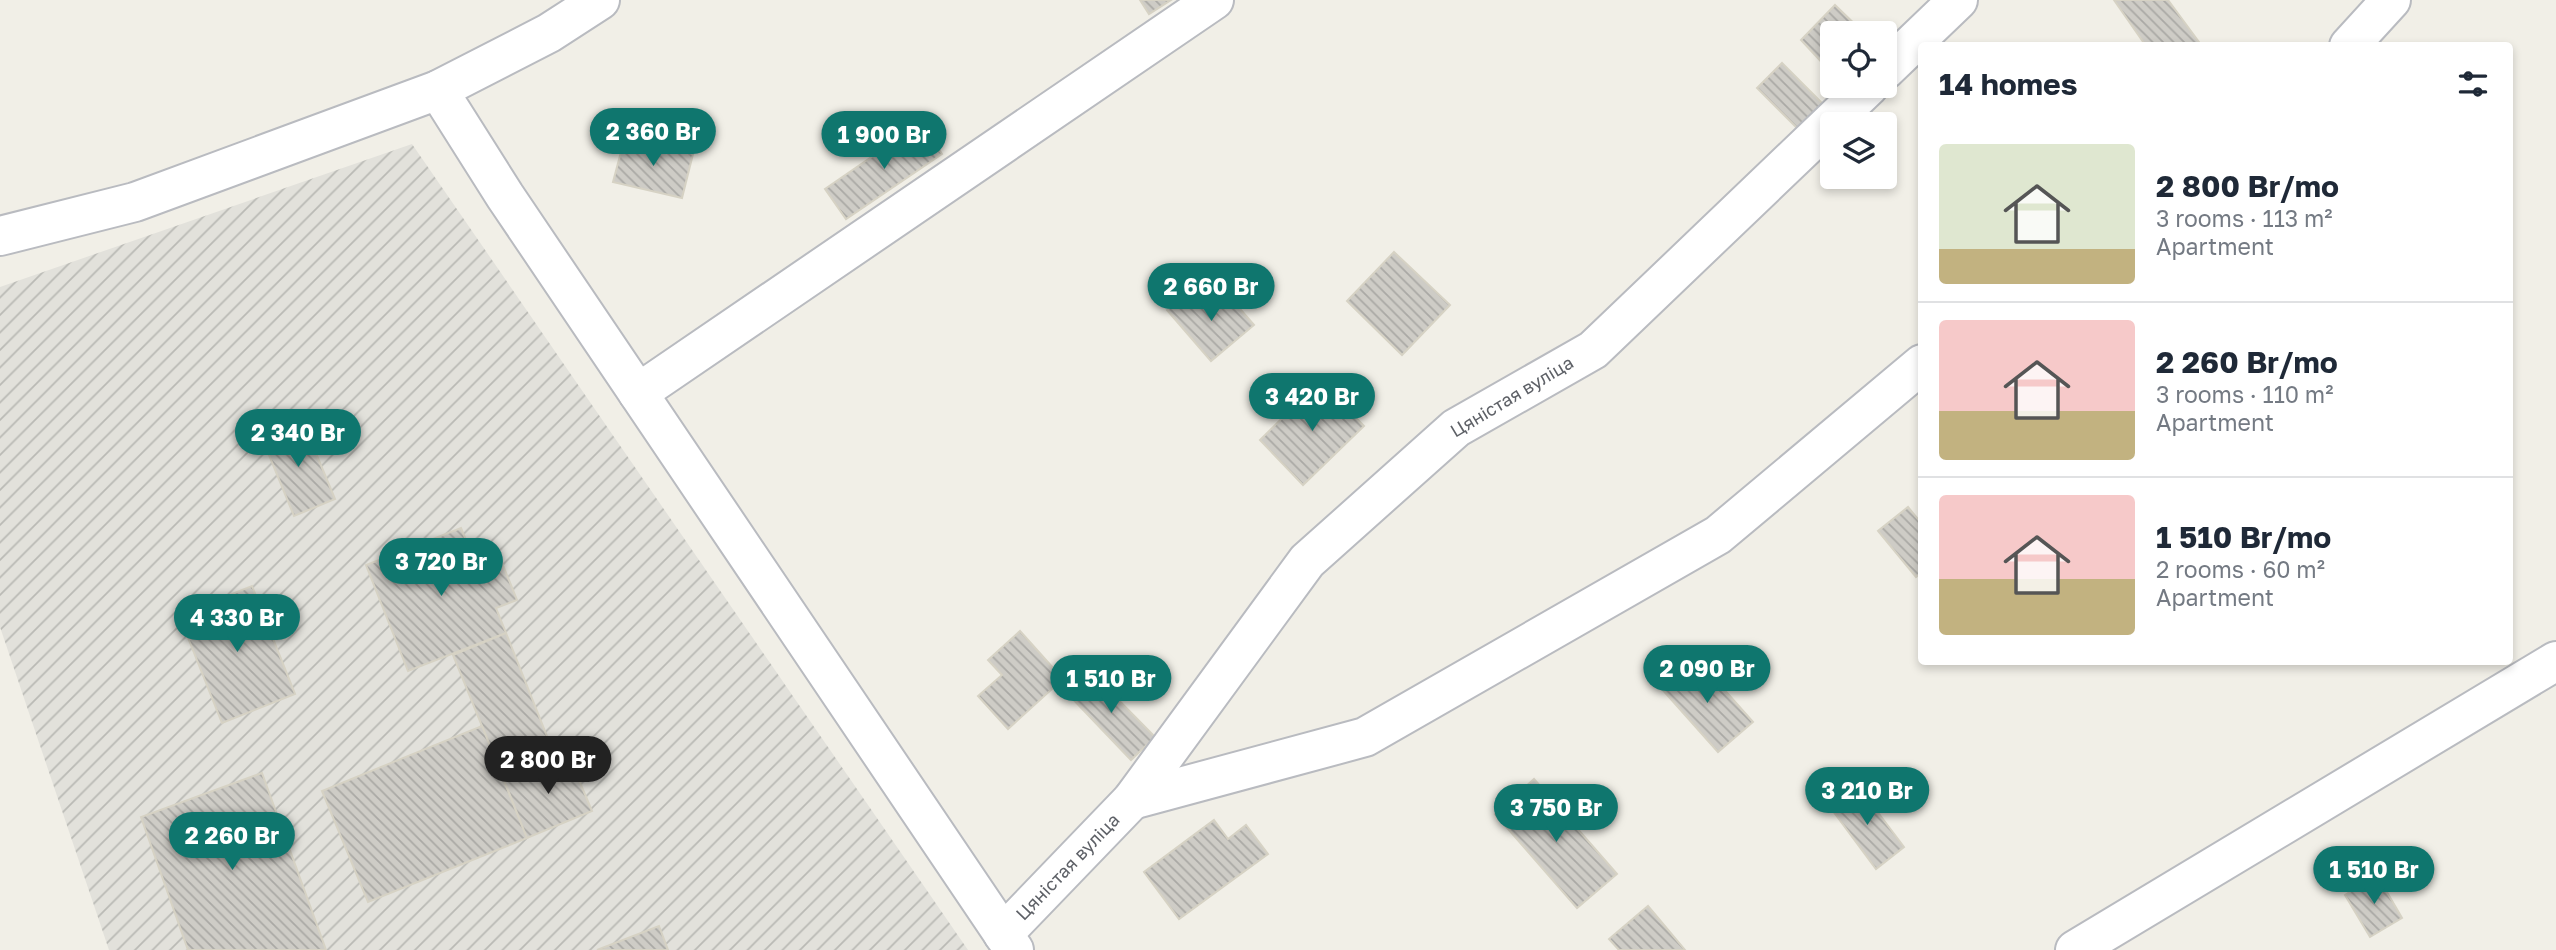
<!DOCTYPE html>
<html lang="en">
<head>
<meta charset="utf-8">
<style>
	:root { --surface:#fff; --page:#f2f2f3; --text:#1f2937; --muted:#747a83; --line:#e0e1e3; --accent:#0f766e }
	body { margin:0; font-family:"Golos Text",sans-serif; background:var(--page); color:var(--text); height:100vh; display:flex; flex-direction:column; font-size:26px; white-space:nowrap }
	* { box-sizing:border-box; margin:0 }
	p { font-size:23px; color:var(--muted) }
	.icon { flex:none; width:38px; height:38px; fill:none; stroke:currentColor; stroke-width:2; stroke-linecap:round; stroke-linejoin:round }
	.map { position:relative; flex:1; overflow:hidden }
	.side { position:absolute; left:1918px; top:42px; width:595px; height:623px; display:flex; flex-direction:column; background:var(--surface); border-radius:7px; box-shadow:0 4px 10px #0003 }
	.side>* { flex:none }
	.controls { position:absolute; left:1820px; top:21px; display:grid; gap:14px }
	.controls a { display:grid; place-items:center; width:77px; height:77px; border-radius:7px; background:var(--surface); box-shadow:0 4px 10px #0003; font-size:35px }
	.price { position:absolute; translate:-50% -60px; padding:0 16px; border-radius:24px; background:var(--accent); color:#fff; font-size:23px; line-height:46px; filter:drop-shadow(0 2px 4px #0008) }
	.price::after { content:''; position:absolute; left:50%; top:42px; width:21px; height:16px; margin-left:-10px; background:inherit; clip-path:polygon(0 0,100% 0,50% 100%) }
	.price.current { background:#222; color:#fff }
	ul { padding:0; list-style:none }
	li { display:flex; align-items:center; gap:21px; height:175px; padding:0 21px }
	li+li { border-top:2px solid var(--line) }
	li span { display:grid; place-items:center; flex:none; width:196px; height:140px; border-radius:7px; color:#555 }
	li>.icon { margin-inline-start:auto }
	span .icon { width:84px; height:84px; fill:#fffc; stroke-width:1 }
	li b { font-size:30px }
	h2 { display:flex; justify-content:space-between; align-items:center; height:84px; padding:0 21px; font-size:30px }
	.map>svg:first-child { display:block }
	.industrial { fill:url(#industrial-furrows) }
	.building { fill:url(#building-back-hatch); stroke:#d6d2c4; stroke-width:2 }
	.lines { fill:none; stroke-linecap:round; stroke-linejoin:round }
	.minor-casing { stroke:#b9bbc0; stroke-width:42 }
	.minor { stroke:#fff; stroke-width:38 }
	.labels { text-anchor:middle; stroke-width:5; stroke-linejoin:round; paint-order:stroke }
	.street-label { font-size:18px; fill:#5e6167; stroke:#fff }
</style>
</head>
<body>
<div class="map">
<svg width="2556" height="950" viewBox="0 0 2556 950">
	<defs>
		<pattern id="industrial-furrows" width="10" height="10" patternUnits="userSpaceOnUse" patternTransform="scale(1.75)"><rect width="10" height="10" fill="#e2e1db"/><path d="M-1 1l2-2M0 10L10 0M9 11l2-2" fill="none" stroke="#babab5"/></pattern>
		<pattern id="building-back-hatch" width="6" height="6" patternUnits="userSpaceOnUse" patternTransform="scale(1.75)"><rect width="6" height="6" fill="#ceccc6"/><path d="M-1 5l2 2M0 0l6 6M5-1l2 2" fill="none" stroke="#aaa9a5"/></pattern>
	</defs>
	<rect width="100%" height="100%" fill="#f1efe7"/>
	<path class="industrial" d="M 412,144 L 968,950 L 109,950 L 0,627 L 0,287 Z"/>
	<g class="building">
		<path d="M 1140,0 L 1171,0 L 1149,14 Z"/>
		<path d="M 2114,0 L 2168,0 L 2199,42 L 2194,46 L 2146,46 Z"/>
		<path d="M 1835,5 L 1864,33 L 1832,33 L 1832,65 L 1828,69 L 1801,40 Z"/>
		<path d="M 1782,63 L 1823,104 L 1798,129 L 1757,88 Z"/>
		<path d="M 921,123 L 942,154 L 846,219 L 825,189 Z"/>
		<path d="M 625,137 L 693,154 L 682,198 L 613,182 Z"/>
		<path d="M 1394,252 L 1450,305 L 1402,355 L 1347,301 Z"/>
		<path d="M 1190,291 L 1207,311 L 1227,294 L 1254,325 L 1211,361 L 1167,310 Z"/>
		<path d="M 1320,381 L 1364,426 L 1303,485 L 1260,440 Z"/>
		<path d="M 303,422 L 335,499 L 294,516 L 262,438 Z"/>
		<path d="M 1908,507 L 1922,524 L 1922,572 L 1916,577 L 1878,531 Z"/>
		<path d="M 461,528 L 475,562 L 498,553 L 517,600 L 496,608 L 506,633 L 408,671 L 366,565 Z"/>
		<path d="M 252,586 L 295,694 L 222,723 L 179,615 Z"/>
		<path d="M 1020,631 L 1063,679 L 1008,729 L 978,696 L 1002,675 L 988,660 Z"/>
		<path d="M 506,633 L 556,759 L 504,780 L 453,655 Z"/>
		<path d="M 1696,658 L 1753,722 L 1718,752 L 1661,688 Z"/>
		<path d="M 1090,671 L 1155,737 L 1131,760 L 1067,693 Z"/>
		<path d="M 482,726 L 527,838 L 368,902 L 322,791 Z"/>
		<path d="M 568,754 L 592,811 L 527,838 L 504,780 Z"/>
		<path d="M 262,773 L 326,950 L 188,950 L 141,817 Z"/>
		<path d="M 1534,779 L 1617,874 L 1577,908 L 1495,814 Z"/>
		<path d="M 1858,786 L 1904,847 L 1876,869 L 1830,807 Z"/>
		<path d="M 1214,820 L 1228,839 L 1246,825 L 1268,854 L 1179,919 L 1144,872 Z"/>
		<path d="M 2377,875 L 2402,918 L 2370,937 L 2345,895 Z"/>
		<path d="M 1648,906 L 1685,950 L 1619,950 L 1609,939 Z"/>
		<path d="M 659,926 L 668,950 L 597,950 Z"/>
	</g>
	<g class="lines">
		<defs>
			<g id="minor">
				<path d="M 2349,46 L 2391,0"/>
				<path d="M 1885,70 L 1958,0"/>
				<path d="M 438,90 L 505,196 L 1014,950"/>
				<path d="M 0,236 L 135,202 L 438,90 L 549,33 L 600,0"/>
				<path d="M 638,393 L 1214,0"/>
				<path d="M 1132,800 L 1365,737 L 1718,535 L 1922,364"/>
				<path d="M 1003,934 L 1132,800 L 1307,561 L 1456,428 L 1593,350 L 1869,86"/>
				<path d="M 2075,950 L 2556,661"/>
			</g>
		</defs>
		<use href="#minor" class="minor-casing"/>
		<use href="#minor" class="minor"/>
	</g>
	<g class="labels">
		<g class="street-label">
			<text transform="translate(1512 397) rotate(-31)" y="6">Цяністая вуліца</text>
			<text transform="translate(1068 867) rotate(-46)" y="6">Цяністая вуліца</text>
		</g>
	</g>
</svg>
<div class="controls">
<a><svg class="icon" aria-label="locate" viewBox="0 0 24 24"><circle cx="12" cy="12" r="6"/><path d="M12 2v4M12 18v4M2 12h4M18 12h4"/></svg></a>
<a><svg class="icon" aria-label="layers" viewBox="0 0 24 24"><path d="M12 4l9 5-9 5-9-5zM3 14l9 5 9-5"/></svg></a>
</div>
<b class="price" style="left:653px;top:168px">2 360 Br</b>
<b class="price" style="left:884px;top:171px">1 900 Br</b>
<b class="price" style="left:1211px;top:323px">2 660 Br</b>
<b class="price" style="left:1312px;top:433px">3 420 Br</b>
<b class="price" style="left:298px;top:469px">2 340 Br</b>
<b class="price" style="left:441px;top:598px">3 720 Br</b>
<b class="price" style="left:237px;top:654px">4 330 Br</b>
<b class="price" style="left:1707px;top:705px">2 090 Br</b>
<b class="price" style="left:1111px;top:715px">1 510 Br</b>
<b class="price current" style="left:548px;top:796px">2 800 Br</b>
<b class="price" style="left:1867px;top:827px">3 210 Br</b>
<b class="price" style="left:1556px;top:844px">3 750 Br</b>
<b class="price" style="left:232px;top:872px">2 260 Br</b>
<b class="price" style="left:2374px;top:906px">1 510 Br</b>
<section class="side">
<h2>14 homes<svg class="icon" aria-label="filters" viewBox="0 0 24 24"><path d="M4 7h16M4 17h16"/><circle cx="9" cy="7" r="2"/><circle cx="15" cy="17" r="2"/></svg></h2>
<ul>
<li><span style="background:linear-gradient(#dfe7d0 75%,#c2b280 0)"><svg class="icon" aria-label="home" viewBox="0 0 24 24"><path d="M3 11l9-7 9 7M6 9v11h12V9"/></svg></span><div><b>2 800 Br/mo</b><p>3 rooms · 113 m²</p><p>Apartment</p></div></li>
<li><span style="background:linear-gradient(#f6c9c9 65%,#c2b280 0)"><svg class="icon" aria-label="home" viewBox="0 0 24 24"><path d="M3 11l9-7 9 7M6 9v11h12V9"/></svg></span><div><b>2 260 Br/mo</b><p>3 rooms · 110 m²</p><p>Apartment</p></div></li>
<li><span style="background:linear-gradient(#f6c9c9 60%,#c2b280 0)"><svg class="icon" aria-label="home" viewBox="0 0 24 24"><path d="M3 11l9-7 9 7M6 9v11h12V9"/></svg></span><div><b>1 510 Br/mo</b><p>2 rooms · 60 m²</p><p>Apartment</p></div></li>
</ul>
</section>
</div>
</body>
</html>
